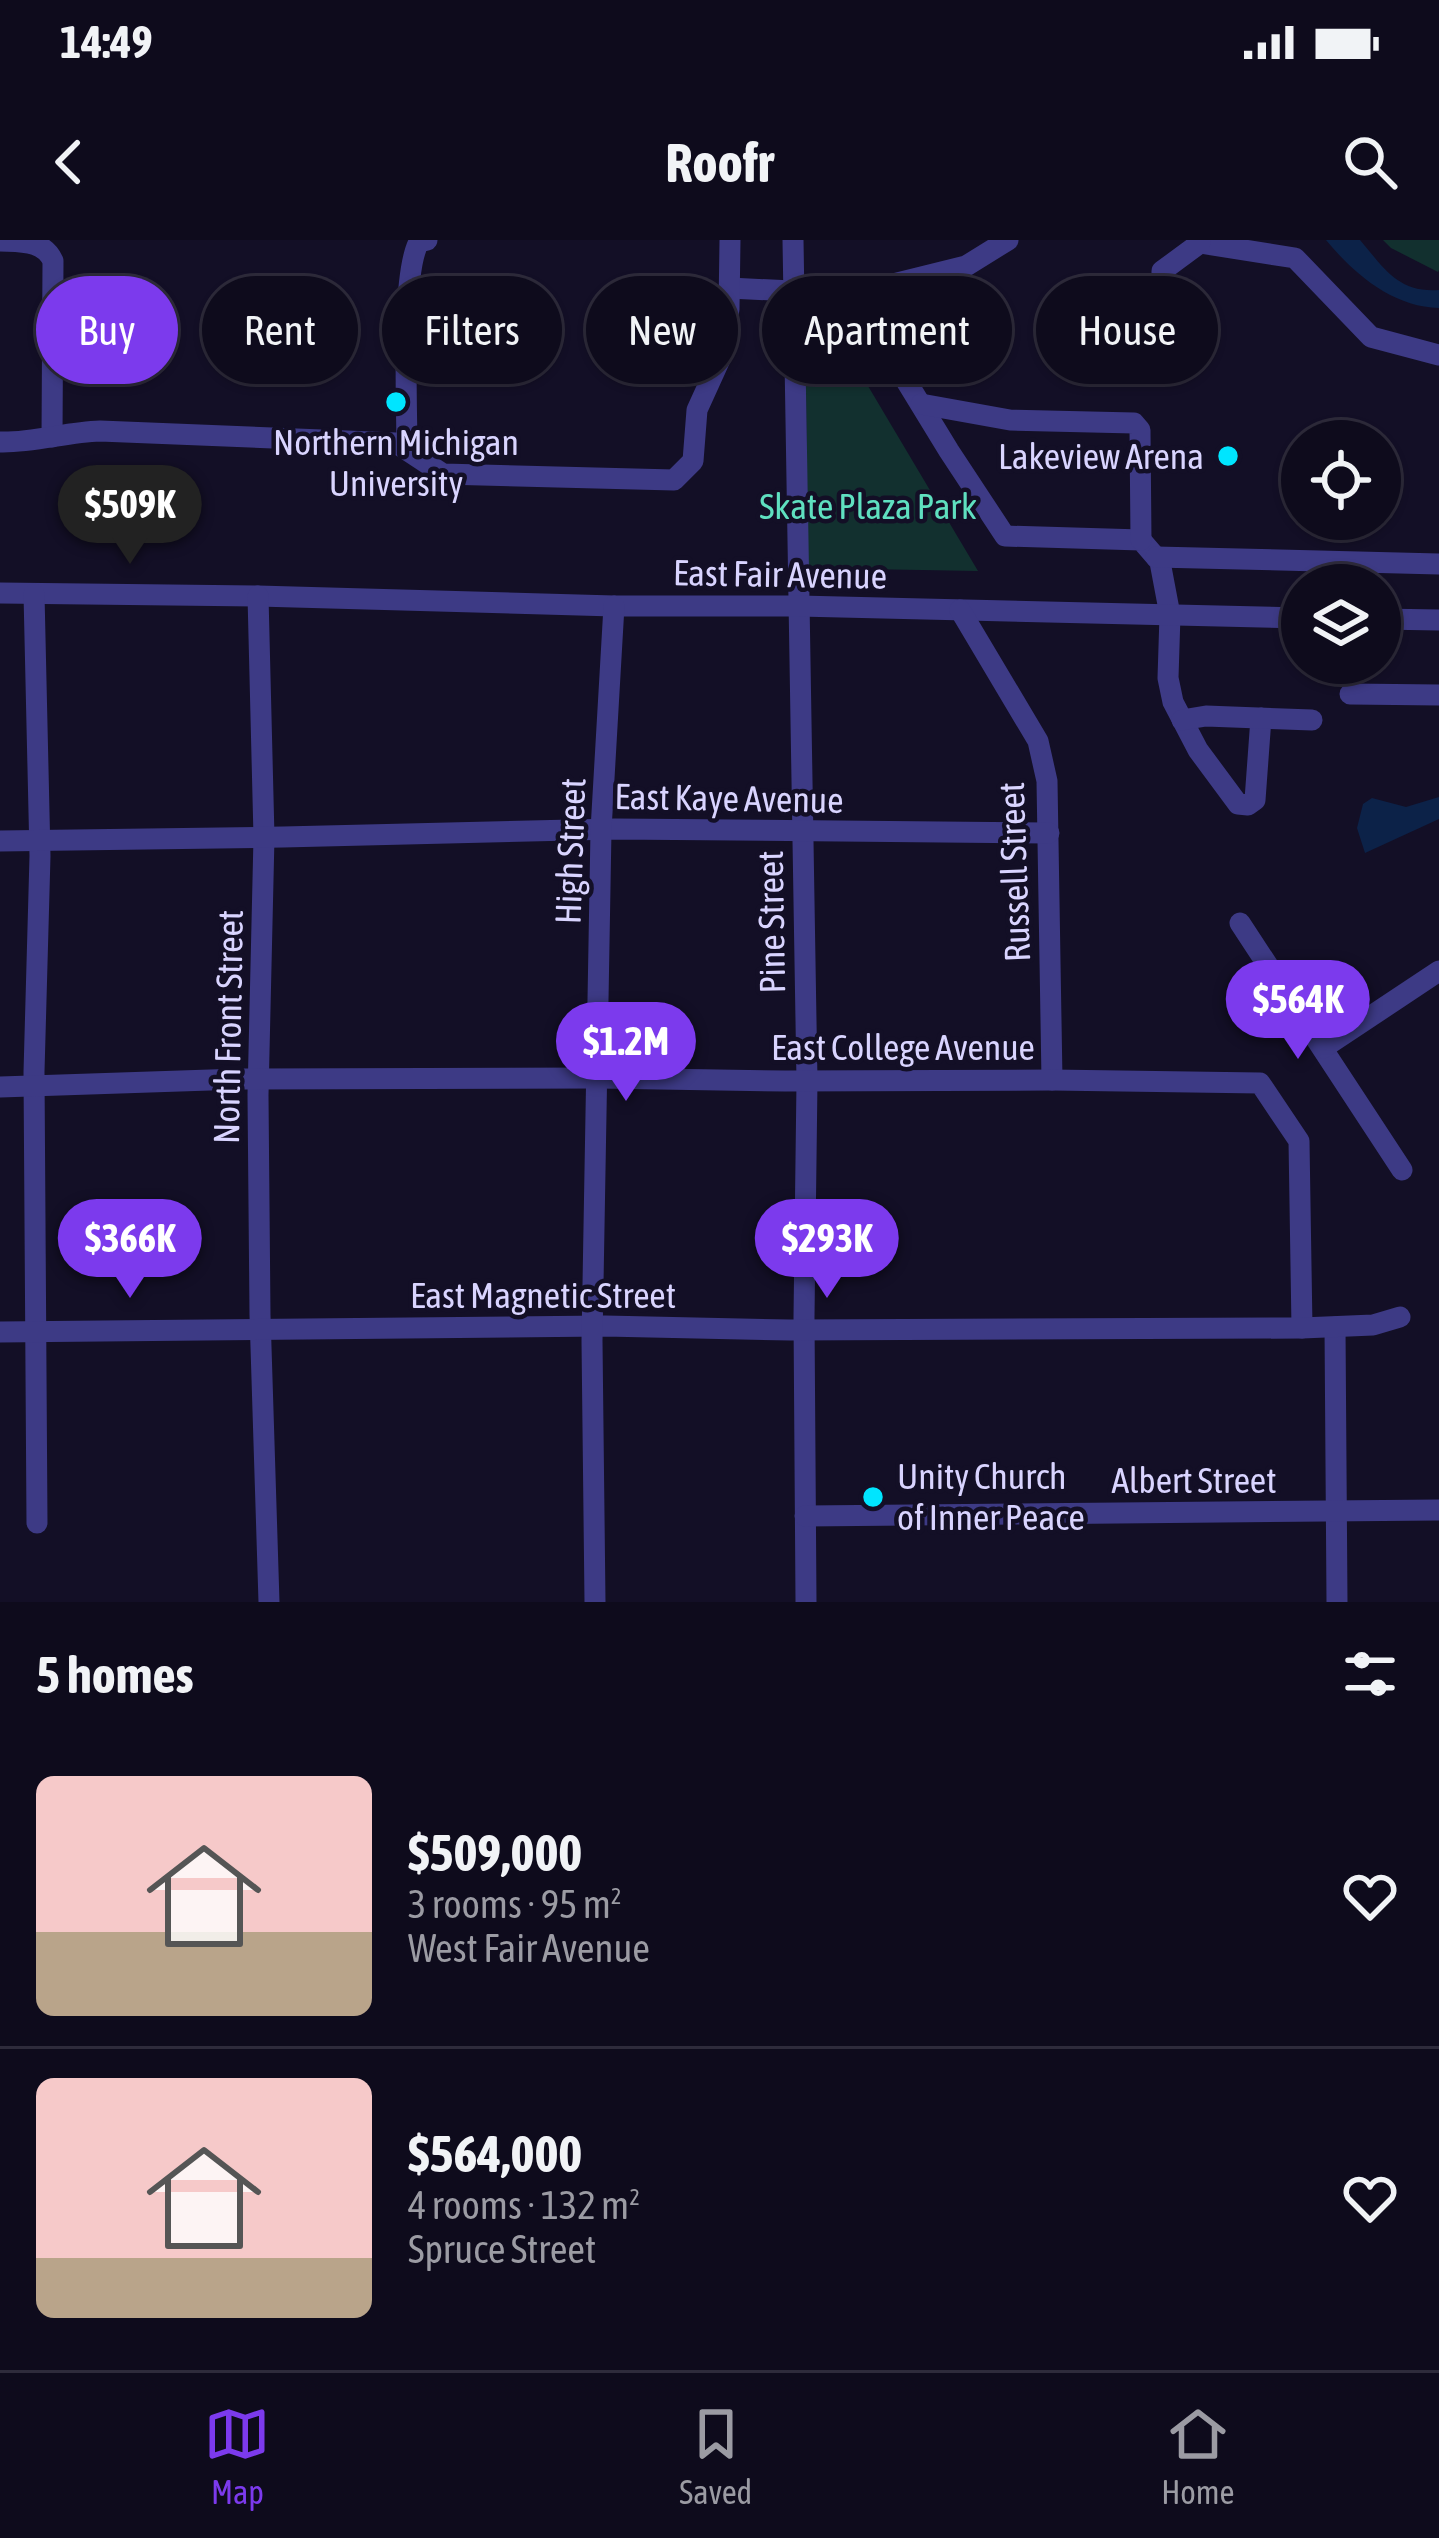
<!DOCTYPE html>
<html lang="en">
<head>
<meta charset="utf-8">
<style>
	:root { --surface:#0e0b1c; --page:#1c1929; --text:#f1f3f6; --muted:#9b9ba3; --line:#2e2b3b; --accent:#7c3aed }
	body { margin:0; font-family:"Asap Condensed",sans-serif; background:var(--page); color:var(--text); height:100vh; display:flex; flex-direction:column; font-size:45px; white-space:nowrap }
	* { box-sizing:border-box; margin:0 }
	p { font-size:39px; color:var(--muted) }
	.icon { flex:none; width:66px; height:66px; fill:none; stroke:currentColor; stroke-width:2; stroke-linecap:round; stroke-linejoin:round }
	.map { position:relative; height:1362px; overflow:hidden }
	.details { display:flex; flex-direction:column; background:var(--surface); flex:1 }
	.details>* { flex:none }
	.banner { position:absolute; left:36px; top:36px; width:1368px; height:108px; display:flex; gap:24px }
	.buttons { position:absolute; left:1281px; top:180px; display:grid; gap:24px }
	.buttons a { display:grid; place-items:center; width:120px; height:120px; border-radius:50%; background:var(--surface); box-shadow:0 3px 9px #0004,0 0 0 3px var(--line); font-size:60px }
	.price { position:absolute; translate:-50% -102px; padding:0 27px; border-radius:42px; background:var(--accent); color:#fff; font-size:39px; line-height:78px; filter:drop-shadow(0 3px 6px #0008) }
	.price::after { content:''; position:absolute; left:50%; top:72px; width:36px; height:27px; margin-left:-18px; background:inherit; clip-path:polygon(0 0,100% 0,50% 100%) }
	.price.active { background:#222; color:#fff }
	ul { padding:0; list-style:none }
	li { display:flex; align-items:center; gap:36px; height:300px; padding:0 36px }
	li+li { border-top:3px solid var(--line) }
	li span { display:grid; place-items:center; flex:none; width:336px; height:240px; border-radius:18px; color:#555 }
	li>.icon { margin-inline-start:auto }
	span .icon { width:144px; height:144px; fill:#fffc; stroke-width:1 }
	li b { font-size:51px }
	h2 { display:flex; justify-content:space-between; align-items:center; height:144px; padding:0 36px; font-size:51px }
	.pill { padding:0 42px; border-radius:54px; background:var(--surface); box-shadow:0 3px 9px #0004,0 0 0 3px var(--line); font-size:42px; line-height:108px }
	.pill.active { background:var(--accent); color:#fff }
	.status { display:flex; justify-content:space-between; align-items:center; height:84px; padding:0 60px; background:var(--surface); direction:ltr }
	.status svg { height:33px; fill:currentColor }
	header { display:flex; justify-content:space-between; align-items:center; height:156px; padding:0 36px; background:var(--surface); font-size:54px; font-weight:700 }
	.tabs { display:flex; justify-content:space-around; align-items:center; height:168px; border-top:3px solid var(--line); background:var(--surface); font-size:33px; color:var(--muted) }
	.tabs a { display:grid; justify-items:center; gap:6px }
	.tabs .active { color:var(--accent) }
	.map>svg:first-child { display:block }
	.green { fill:#12302f }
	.water { fill:#0c2248 }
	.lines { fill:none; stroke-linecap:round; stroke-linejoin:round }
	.minor { stroke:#3d3a85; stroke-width:21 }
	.poi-dot { fill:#00e5ff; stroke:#130f26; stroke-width:4.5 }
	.labels { text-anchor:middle; stroke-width:9; stroke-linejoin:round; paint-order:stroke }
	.poi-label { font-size:36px; fill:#d9d4ff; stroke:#130f26 }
	.park-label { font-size:36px; fill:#5fe0c0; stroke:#130f26 }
	.street-label { font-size:36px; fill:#d9d4ff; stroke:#130f26 }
</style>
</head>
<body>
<div class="status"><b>14:49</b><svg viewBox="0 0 49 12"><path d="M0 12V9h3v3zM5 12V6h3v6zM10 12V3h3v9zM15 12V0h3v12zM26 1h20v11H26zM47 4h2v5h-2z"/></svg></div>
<header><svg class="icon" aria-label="back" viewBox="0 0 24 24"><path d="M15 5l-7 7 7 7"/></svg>Roofr<svg class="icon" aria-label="search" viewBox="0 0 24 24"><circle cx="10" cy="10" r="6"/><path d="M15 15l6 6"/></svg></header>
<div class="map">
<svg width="1439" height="1362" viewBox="0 0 1439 1362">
	<rect width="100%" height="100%" fill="#130f26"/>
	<g class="green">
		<path d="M 1383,0 L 1439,0 L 1439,30 L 1438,32 L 1391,8 Z"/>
		<path d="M 805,61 L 817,64 L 824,72 L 978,331 L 808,328 Z"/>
	</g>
	<g class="water">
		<path d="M 1326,0 L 1360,0 C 1384,28 1398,53 1439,50 L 1439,68 C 1393,67 1354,34 1326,0 Z"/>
		<path d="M 1439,557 L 1439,579 L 1365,613 L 1357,588 L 1363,564 L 1372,558 L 1406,567 Z"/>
	</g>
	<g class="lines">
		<g class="minor">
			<path d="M 793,0 L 807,841 L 804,1077 L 806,1362"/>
			<path d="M 1198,0 L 1200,3 L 1295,18 L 1371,97 L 1439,115"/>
			<path d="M 0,1 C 21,2 44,0 53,21 L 52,197"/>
			<path d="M 729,48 L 853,54 L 949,211 L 1005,296 L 1141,300 L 1160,322 L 1170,375 L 1168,438 L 1173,462 L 1198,510 L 1238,564 L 1248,565 L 1255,560 L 1261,478"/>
			<path d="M 853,54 L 966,26 L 1008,0"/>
			<path d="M 1162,83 L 1162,31 L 1200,3"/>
			<path d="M 921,164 L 1010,180 L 1134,183 L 1140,190 L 1141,300"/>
			<path d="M 0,202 C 34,203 66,192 100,191 L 396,203 L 443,234 L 674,240 L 693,221 L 697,170 L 722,115 L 729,69 L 730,0"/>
			<path d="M 407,210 C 407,167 401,33 419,2 L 427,0"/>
			<path d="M 1156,317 L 1439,324"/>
			<path d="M 0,353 L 258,356 L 614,366 L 799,366 L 1302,378"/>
			<path d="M 34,354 L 40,616 L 34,832 L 37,1283"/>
			<path d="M 258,356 L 264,597 L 258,855 L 260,1075 L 269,1362"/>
			<path d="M 960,370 L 1038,501 L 1047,541 L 1052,840"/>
			<path d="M 1380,379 L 1439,380"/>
			<path d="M 1350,454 L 1439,455"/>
			<path d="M 1182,480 L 1206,476 L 1312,480"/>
			<path d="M 0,601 L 283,597 L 615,589 L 1049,593"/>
			<path d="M 1240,683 L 1402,930"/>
			<path d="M 1323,808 L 1439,731"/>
			<path d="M 0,847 L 240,839 L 599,838 L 785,841 L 1052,840 L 1260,843 L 1299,901 L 1302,1088"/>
			<path d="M 1335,1087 L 1337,1362"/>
			<path d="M 0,1092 L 605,1086 L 790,1090 L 1302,1088 L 1373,1085 L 1400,1077"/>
			<path d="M 805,1276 L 1439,1270"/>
			<path d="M 595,1362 L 592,1101 L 601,590 L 614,366"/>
		</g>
	</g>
	<g class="poi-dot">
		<circle cx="396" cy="162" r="12"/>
		<circle cx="1228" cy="216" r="12"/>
		<circle cx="873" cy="1257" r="12"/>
	</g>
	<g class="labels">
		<g class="poi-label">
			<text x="396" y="215">Northern Michigan<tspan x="396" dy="41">University</tspan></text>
			<text x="1204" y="229" text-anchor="end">Lakeview Arena</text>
			<text x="897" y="1249" text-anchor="start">Unity Church<tspan x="897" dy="41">of Inner Peace</tspan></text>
		</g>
		<g class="park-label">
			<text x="868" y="279">Skate Plaza Park</text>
		</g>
		<g class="street-label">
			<text transform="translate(780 334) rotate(1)" y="13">East Fair Avenue</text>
			<text transform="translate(729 558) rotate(1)" y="13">East Kaye Avenue</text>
			<text transform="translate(570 611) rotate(-88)" y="13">High Street</text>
			<text transform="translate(1014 632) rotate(-92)" y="13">Russell Street</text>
			<text transform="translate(771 682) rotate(-91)" y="13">Pine Street</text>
			<text transform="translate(228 787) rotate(-89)" y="13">North Front Street</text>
			<text x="903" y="820">East College Avenue</text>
			<text x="543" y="1068">East Magnetic Street</text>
			<text x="1194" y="1253">Albert Street</text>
		</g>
	</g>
</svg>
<div class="buttons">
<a><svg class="icon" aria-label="locate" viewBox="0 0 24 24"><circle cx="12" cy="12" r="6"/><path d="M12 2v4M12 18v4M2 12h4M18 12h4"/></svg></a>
<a><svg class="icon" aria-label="layers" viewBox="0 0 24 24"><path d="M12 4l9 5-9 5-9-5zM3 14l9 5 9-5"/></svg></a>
</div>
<b class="price active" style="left:130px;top:327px">$509K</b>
<b class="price" style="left:1298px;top:822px">$564K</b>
<b class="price" style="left:626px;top:864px">$1.2M</b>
<b class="price" style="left:130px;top:1061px">$366K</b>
<b class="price" style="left:827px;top:1061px">$293K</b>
<div class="banner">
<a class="pill active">Buy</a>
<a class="pill">Rent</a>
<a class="pill">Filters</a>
<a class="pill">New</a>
<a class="pill">Apartment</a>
<a class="pill">House</a>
</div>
</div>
<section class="details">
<h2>5 homes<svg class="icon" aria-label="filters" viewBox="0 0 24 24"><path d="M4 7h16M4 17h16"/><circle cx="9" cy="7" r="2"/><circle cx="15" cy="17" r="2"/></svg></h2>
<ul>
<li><span style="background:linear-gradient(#f6c9c9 65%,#b9a48a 0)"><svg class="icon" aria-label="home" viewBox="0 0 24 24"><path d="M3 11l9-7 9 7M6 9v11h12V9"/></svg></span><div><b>$509,000</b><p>3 rooms · 95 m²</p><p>West Fair Avenue</p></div><svg class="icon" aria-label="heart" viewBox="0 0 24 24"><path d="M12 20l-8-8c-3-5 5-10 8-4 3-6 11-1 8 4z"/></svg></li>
<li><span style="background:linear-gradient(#f6c9c9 75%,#b9a48a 0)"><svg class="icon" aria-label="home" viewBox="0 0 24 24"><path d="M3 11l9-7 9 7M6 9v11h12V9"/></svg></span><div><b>$564,000</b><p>4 rooms · 132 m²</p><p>Spruce Street</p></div><svg class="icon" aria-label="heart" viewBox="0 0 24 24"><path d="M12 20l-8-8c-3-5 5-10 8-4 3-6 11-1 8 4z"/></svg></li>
</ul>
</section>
<nav class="tabs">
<a class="active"><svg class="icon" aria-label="map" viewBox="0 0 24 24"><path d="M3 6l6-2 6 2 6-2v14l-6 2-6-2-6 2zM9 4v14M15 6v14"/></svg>Map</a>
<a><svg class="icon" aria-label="saved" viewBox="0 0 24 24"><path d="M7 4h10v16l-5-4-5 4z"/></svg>Saved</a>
<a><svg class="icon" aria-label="home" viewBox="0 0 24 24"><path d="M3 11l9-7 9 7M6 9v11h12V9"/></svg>Home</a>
</nav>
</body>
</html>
